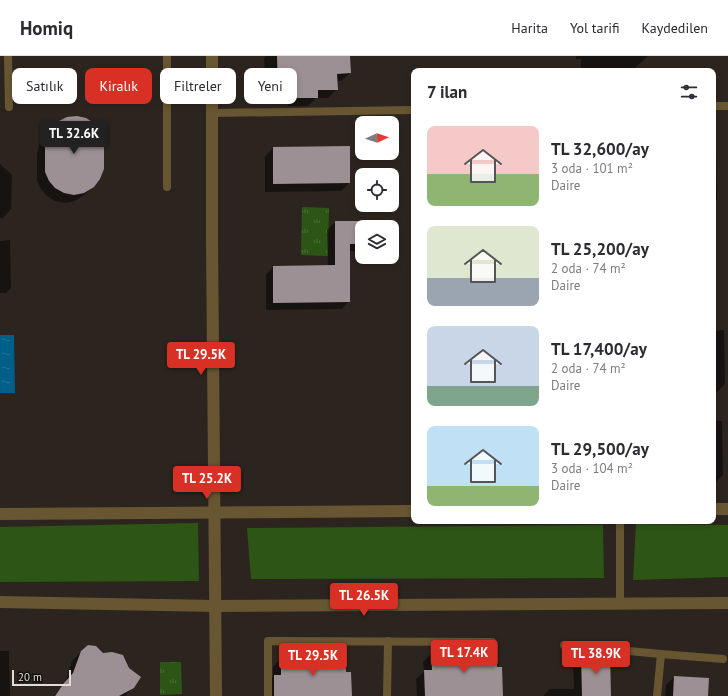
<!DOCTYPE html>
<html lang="tr">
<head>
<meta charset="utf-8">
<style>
	:root { --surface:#fff; --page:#f2f2f3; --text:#2b2b33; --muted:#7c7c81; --line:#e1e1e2; --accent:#d93025 }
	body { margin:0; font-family:"PT Sans",sans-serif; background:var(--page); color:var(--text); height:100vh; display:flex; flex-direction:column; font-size:15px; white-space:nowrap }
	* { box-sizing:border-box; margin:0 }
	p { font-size:13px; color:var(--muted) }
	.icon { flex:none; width:22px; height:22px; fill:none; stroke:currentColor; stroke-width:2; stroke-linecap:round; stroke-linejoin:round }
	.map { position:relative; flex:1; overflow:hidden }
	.sheet { position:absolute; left:411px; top:12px; width:305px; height:456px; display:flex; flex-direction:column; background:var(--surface); border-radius:8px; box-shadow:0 2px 6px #0003 }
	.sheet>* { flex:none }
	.hud { position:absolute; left:12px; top:12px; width:339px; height:36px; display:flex; gap:8px }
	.needle { width:26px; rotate:87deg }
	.buttons { position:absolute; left:355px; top:60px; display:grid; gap:8px }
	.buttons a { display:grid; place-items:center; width:44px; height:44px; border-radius:8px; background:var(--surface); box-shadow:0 2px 6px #0003; font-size:20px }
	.scale { position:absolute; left:12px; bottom:10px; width:59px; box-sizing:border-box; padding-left:4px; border:2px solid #e1dcd8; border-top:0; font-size:11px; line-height:14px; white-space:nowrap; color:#e1dcd8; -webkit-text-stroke:3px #120f0c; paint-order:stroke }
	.price { position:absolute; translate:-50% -34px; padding:0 9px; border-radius:4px; background:var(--accent); color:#fff; font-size:13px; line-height:26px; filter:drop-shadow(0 1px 2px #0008) }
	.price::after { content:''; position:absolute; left:50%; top:24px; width:12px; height:9px; margin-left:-6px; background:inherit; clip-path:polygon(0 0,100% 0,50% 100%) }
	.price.current { background:#222; color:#fff }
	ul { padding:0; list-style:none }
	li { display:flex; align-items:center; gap:12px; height:100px; padding:0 16px }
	li span { display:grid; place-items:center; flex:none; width:112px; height:80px; border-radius:8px; color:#555 }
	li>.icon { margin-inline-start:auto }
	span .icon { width:48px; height:48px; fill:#fffc; stroke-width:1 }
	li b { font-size:17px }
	h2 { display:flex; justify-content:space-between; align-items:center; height:48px; padding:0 16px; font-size:17px }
	.chip { padding:0 14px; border-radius:8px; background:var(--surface); box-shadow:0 2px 6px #0003; font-size:14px; line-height:36px }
	.chip.current { background:var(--accent); color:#fff }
	header { display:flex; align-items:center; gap:24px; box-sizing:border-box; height:56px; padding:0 20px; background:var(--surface); border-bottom:1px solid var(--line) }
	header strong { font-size:19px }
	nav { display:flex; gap:22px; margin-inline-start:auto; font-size:14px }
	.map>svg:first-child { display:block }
	.green { fill:#2d5616 }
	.park { fill:url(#park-tufts) }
	.water { fill:url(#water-ripples) }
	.shadow { fill:#0007 }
	.building { fill:#9c9095 }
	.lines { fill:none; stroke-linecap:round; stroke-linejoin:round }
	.lane { stroke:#685632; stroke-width:8 }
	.street { stroke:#685632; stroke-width:12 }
</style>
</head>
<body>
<header>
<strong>Homiq</strong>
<nav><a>Harita</a><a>Yol tarifi</a><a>Kaydedilen</a></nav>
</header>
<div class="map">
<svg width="728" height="640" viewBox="0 0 728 640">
	<defs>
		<pattern id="park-tufts" width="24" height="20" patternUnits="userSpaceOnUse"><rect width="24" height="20" fill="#2d5616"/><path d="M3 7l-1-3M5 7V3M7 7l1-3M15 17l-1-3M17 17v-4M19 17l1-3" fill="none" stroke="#4b6e37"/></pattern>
		<pattern id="water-ripples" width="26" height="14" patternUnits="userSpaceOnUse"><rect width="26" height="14" fill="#005f88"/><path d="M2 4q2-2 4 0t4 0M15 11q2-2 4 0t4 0" fill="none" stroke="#257598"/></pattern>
	</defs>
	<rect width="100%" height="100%" fill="#2c251f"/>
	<g class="green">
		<path d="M 198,467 L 199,525 L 0,526 L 0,471 Z"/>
		<path d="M 636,468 L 728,469 L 728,521 L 633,524 Z"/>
		<path d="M 603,469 L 604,522 L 251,523 L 247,472 Z"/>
	</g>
	<g class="park">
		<path d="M 302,151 L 329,152 L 328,200 L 301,199 Z"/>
		<path d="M 160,606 L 181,606 L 182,638 L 160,639 Z"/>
	</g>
	<g class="water">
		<path d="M 85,20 L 123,20 L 123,43 L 85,44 Z"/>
		<path d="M 0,279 L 14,279 L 15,337 L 0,337 Z"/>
	</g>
	<g class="shadow">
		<path d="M 266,0 L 341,0 L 350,17 L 341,25 L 336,25 L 337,33 L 328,42 L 316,42 L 308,50 L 288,50 L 288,44 L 270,44 L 269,21 L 265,21 L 264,2 Z"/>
		<path d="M 576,0 L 648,0 L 634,13 L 630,13 L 628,15 L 591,15 L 592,12 L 581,12 L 581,3 L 576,3 Z"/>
		<path d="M 52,72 L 93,131 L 84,139 L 75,145 L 66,147 L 55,145 L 47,140 L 41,133 L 37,125 L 37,98 L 39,89 L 43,81 Z"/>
		<path d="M 273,92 L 349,127 L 341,135 L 265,136 L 265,101 Z"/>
		<path d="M 713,94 L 716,94 L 717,143 L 713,147 Z"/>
		<path d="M 0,108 L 12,119 L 11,153 L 3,162 L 0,162 Z"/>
		<path d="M 382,165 L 382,171 L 362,171 L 362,195 L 349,195 L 349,245 L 342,253 L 266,254 L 266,219 L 273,211 L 328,210 L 327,174 L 335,166 Z"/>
		<path d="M 10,184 L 11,232 L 6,237 L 0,237 L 0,185 Z"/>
		<path d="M 724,274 L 725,328 L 716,337 L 713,337 L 713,275 Z"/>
		<path d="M 713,365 L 722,365 L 723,419 L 715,427 L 713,427 Z"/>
		<path d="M 0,595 L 9,595 L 10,640 L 0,640 Z"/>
		<path d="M 81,596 L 133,631 L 125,640 L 54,640 L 65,626 L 72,605 Z"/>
		<path d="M 432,597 L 496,612 L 502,640 L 417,640 L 416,623 L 424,616 L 423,606 Z"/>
		<path d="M 582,600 L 610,640 L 543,640 L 550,633 L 574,633 L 573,608 Z"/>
		<path d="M 344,601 L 345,617 L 351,640 L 266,640 L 266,629 L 273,621 L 273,611 L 281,602 Z"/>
		<path d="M 674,621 L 707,640 L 665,640 L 666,629 Z"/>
	</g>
	<g class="building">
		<path d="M 277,0 L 350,0 L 351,17 L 337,18 L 338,34 L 318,34 L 318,42 L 296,42 L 296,36 L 278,36 Z"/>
		<path d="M 77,60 L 86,62 L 94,67 L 100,75 L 104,85 L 104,113 L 100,123 L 94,131 L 84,137 L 74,139 L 64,137 L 55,132 L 49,125 L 45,116 L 45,89 L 47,79 L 51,71 L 59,65 L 67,61 Z"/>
		<path d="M 350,90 L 350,127 L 273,128 L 273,91 Z"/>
		<path d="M 335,165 L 362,165 L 362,188 L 350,188 L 350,246 L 273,247 L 273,210 L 335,209 Z"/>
		<path d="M 88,589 L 96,590 L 103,597 L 112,596 L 123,599 L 129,612 L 141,621 L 134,632 L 119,640 L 55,640 L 64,627 L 73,617 L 81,595 Z"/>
		<path d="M 496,594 L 497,611 L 502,611 L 503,640 L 425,640 L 424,614 L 432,614 L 431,596 Z"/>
		<path d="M 602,598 L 610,599 L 611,640 L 582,640 L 581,599 Z"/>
		<path d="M 345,599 L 346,616 L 351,616 L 352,640 L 274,640 L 274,619 L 281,619 L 281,601 Z"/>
		<path d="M 674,620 L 709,622 L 708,640 L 673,640 Z"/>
	</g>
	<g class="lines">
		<g class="lane">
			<path d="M 8,0 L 9,51"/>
			<path d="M 167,0 L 167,34"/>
			<path d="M 713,50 L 728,50"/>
			<path d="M 212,57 L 414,54"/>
			<path d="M 167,131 L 167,34 L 212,34"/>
			<path d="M 620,465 L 620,548"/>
			<path d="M 564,589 L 661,598"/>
			<path d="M 268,640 L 268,585 L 492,586"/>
			<path d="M 387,640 L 388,585"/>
			<path d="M 657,640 L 661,598 L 723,603"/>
		</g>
		<g class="street">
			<path d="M 212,0 L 212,183 L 216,640"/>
			<path d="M 713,453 L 728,453"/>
			<path d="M 0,458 L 414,455"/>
			<path d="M 0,546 L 215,550 L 728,547"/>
		</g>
	</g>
</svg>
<div class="buttons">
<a><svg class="needle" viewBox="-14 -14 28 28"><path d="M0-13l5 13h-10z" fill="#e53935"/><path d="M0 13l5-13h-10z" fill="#7c7c81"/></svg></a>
<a><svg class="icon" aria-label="locate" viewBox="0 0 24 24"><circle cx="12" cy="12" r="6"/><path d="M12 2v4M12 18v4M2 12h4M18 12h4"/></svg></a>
<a><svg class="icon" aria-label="layers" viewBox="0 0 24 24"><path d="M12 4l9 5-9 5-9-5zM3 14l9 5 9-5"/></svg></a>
</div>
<div class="scale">20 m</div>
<b class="price current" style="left:74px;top:99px">TL 32.6K</b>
<b class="price" style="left:201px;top:320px">TL 29.5K</b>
<b class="price" style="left:207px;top:444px">TL 25.2K</b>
<b class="price" style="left:364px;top:561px">TL 26.5K</b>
<b class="price" style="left:464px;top:618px">TL 17.4K</b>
<b class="price" style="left:596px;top:619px">TL 38.9K</b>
<b class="price" style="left:313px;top:621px">TL 29.5K</b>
<div class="hud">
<a class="chip">Satılık</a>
<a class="chip current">Kiralık</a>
<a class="chip">Filtreler</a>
<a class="chip">Yeni</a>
</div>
<section class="sheet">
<h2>7 ilan<svg class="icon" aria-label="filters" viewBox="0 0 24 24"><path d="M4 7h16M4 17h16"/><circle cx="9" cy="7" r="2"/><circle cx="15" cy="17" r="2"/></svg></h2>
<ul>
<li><span style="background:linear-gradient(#f6c9c9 60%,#8fb573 0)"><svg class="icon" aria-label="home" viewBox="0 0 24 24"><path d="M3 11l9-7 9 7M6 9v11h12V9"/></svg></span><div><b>TL 32,600/ay</b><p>3 oda · 101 m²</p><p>Daire</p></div></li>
<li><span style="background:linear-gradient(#dfe7d0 65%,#9aa5b1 0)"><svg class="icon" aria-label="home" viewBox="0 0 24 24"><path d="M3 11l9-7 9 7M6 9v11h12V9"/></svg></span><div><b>TL 25,200/ay</b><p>2 oda · 74 m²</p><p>Daire</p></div></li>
<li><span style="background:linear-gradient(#c9d6e8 75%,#7fa58c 0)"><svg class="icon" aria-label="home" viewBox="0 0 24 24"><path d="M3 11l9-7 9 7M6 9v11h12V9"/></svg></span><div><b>TL 17,400/ay</b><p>2 oda · 74 m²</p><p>Daire</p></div></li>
<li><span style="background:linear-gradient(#bfe0f5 75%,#8fb573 0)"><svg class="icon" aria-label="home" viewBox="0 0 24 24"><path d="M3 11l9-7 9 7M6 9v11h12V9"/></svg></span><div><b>TL 29,500/ay</b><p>3 oda · 104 m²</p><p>Daire</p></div></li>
</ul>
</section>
</div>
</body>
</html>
